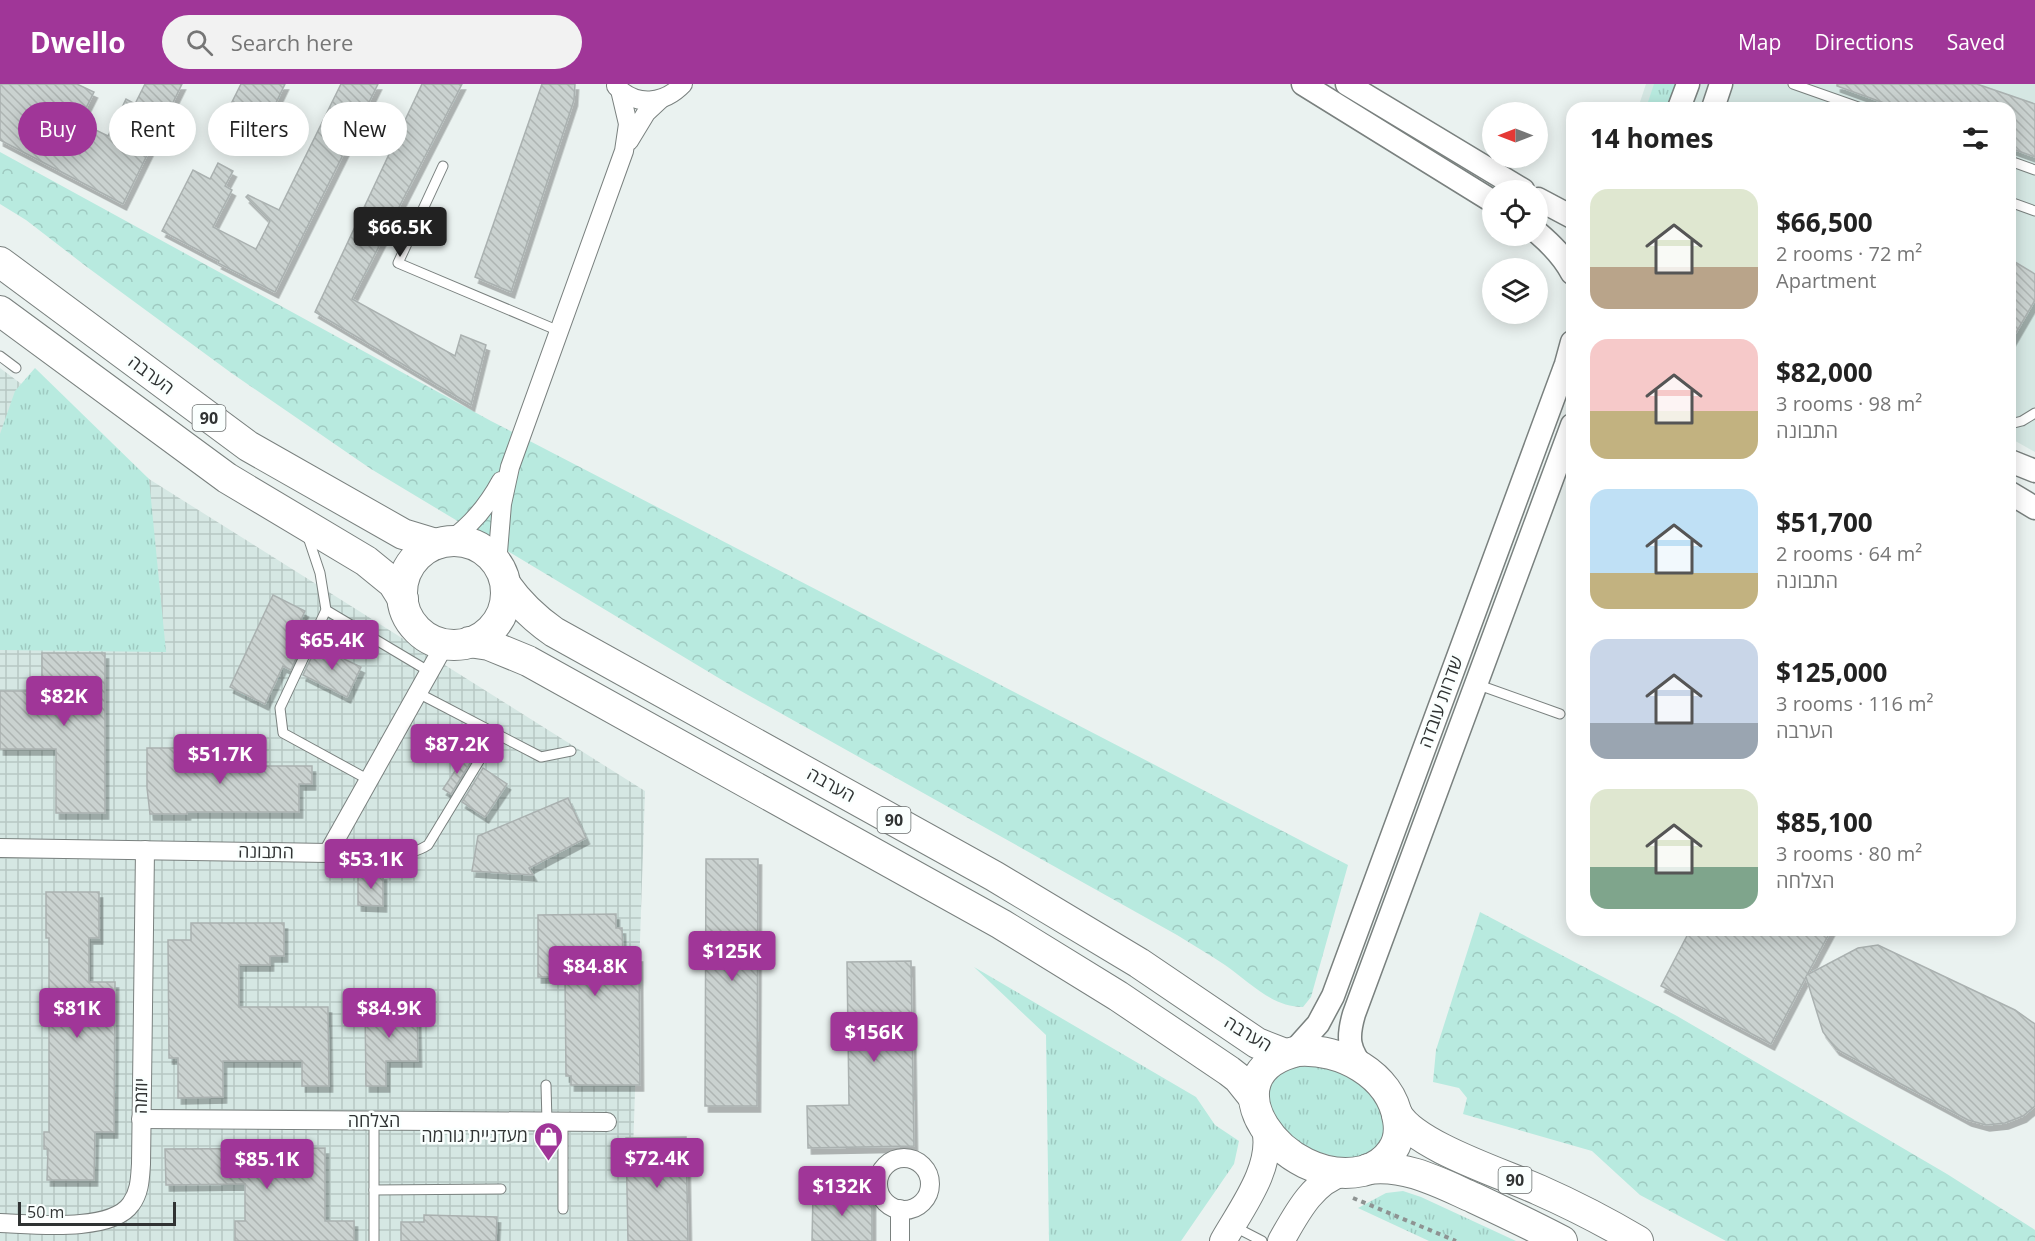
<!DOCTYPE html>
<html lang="en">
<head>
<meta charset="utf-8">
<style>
	:root { --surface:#fff; --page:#f2f2f2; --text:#222; --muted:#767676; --accent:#a03698 }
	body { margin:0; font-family:"Open Sans",Heebo,sans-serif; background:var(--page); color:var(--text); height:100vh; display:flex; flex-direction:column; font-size:22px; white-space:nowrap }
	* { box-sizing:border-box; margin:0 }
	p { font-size:20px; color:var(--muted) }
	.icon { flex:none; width:33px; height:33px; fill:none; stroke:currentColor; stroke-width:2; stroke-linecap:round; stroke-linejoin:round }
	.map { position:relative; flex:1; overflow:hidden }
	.drawer { position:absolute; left:1566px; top:18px; width:450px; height:834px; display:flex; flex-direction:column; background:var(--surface); border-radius:18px; box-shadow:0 3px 15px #0003 }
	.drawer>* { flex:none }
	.top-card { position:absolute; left:18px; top:18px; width:570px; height:54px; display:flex; gap:12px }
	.needle { width:39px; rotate:270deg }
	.controls { position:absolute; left:1482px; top:18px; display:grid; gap:12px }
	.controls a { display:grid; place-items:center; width:66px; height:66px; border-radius:50%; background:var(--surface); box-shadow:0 3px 15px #0003; font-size:30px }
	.scale { position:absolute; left:18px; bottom:15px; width:158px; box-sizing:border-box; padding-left:6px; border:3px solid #303333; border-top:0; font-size:16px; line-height:21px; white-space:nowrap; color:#303333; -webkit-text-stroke:4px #fafffe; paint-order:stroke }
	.price { position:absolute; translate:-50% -51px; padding:0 14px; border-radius:6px; background:var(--accent); color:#fff; font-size:20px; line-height:39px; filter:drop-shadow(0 2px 3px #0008) }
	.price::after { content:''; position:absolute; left:50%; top:36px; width:18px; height:14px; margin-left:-9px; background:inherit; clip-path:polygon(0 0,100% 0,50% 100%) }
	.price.on { background:#222; color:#fff }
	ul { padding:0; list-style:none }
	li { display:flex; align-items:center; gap:18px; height:150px; padding:0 24px }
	li span { display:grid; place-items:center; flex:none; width:168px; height:120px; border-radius:18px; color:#555 }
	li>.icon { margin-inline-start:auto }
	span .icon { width:72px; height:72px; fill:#fffc; stroke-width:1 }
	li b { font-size:26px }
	h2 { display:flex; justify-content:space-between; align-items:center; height:72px; padding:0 24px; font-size:26px }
	.pill { padding:0 21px; border-radius:27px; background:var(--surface); box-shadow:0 3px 15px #0003; font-size:21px; line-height:54px }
	.pill.on { background:var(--accent); color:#fff }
	header { display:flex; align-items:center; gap:36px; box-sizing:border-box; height:84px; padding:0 30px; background:var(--accent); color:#fff }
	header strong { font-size:28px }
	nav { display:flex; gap:33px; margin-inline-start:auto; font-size:21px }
	.search { width:420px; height:54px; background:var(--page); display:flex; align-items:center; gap:15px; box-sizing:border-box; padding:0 21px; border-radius:33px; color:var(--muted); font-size:22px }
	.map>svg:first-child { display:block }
	.built { fill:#d5e7e3 }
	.industrial { fill:url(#industrial-grid) }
	.grass { fill:url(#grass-tufts) }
	.forest { fill:url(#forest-crowns) }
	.building { fill:url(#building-back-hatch); stroke:#aab1b0; stroke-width:1.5; filter:url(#shadow) }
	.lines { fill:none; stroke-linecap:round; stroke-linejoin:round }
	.service-casing { stroke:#7a817f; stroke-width:11 }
	.minor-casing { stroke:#7a817f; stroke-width:20 }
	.tertiary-casing { stroke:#7a817f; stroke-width:25 }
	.secondary-casing { stroke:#7a817f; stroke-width:28 }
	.trunk-casing { stroke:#7a817f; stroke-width:32 }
	.path { stroke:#8e9392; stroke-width:4; stroke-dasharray:4.5 4.5; stroke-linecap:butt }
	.service { stroke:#fff; stroke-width:9 }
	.minor { stroke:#fff; stroke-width:18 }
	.tertiary { stroke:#fff; stroke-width:22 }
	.secondary { stroke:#fff; stroke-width:26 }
	.trunk { stroke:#fff; stroke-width:30 }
	.labels { text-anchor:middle; stroke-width:5; stroke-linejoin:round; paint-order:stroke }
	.shield { fill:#fafffe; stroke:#6d7070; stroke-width:1.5 }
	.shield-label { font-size:16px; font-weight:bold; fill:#303333 }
	.street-label { font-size:18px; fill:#303333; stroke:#fafffe }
	.poi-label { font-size:18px; fill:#303333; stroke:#fafffe; text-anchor:end }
</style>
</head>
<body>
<header>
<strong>Dwello</strong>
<div class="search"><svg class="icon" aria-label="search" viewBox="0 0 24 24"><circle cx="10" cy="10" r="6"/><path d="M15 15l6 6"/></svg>Search here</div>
<nav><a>Map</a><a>Directions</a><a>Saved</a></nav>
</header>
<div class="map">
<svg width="2035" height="1157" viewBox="0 0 2035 1157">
	<defs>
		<pattern id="industrial-grid" width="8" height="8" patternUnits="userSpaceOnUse" patternTransform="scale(1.5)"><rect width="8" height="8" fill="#d5e7e3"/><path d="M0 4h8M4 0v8" fill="none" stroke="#b7c7c3"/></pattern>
		<pattern id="grass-tufts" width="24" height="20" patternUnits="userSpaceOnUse" patternTransform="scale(1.5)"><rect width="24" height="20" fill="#b8eadf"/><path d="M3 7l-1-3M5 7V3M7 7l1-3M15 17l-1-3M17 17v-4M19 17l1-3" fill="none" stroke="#9ec9c0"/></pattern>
		<pattern id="forest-crowns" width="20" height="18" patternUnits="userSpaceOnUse" patternTransform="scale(1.5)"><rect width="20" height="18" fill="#b8eadf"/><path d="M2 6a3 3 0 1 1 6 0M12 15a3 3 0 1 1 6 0" fill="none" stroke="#9ec9c0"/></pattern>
		<pattern id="building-back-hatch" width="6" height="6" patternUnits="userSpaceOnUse" patternTransform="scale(1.5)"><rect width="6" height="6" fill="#cad2d0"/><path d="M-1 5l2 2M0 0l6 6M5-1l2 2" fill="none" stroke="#aeb5b3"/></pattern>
		<filter id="shadow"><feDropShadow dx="3.5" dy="6" stdDeviation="0" flood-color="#0004"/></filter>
	</defs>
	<rect width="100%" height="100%" fill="#eaf2f0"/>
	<path class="built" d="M 1646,0 L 2035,0 L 2035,368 L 2010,354 L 2010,24 L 1638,24 Z"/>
	<path class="industrial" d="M 0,284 L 149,395 L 645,707 L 630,1157 L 0,1157 Z"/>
	<g class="grass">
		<path d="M 1654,0 L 1678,0 L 1670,24 L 1646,24 Z"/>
		<path d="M 35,284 L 149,395 L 166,568 L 0,566 L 0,350 L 15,307 Z"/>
		<path d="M 974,883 L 1196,1013 L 1215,1041 L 1239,1057 L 1234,1080 L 1181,1157 L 1049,1157 L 1046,951 Z"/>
		<path d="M 1311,980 C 1327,984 1343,987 1357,998 C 1392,1022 1400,1068 1348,1075 C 1340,1076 1333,1072 1326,1070 C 1320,1069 1313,1068 1308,1065 C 1286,1055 1254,1014 1276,992 C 1285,983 1299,982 1311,980 Z"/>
		<path d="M 1403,1107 L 1421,1113 L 1516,1157 L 1429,1157 L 1358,1124 L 1386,1109 Z"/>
	</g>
	<g class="forest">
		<path d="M 0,68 L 491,337 L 1348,781 L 1311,913 L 1303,923 C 1271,923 1250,898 1225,881 C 1210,871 1193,861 1177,851 L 732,602 L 371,385 L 230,288 L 87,183 L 26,136 L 0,120 Z"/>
		<path d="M 1480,828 L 1677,932 L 1947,1090 L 2035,1146 L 2035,1157 L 1726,1157 L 1640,1111 L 1592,1067 L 1463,1030 L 1467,1014 L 1459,1004 L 1433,998 L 1436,966 Z"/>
	</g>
	<g class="building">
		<path d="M 0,0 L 77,0 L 94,8 L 79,38 L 108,52 L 126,15 L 135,20 L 145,0 L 182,0 L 123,120 L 0,56 Z"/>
		<path d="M 241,0 L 285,0 L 261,50 L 225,32 Z"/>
		<path d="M 341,0 L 378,0 L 275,208 L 218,179 L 219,177 L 162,147 L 193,86 L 210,95 L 218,79 L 233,87 L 225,102 L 232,106 L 213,143 L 256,165 L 270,137 L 246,113 L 248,111 L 279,126 Z"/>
		<path d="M 422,0 L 462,0 L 352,215 L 455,272 L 461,251 L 486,261 L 471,321 L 315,228 Z"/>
		<path d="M 542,0 L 575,0 L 574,16 L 511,208 L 475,193 Z"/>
		<path d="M 1837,0 L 1977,0 L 2035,20 L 2035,73 L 2010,64 L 2010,24 L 1898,24 L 1837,2 Z"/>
		<path d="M 2010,175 L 2035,190 L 2035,216 L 2010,259 Z"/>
		<path d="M 273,511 L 305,527 L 294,551 L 304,556 L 291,586 L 283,582 L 265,620 L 230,603 Z"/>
		<path d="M 317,562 L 361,583 L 347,613 L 303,591 Z"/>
		<path d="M 42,569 L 105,569 L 105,729 L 56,729 L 56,665 L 0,665 L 0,607 L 42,607 Z"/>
		<path d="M 147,664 L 187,664 L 187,675 L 225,675 L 225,682 L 312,682 L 312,700 L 299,700 L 299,728 L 187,728 L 187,730 L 150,730 L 147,704 Z"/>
		<path d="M 465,672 L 472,676 L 451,710 L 443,705 Z"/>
		<path d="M 483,684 L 507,700 L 485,733 L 462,718 Z"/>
		<path d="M 568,714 L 586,754 L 529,784 L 533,791 L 472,787 L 478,752 Z"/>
		<path d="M 706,775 L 758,775 L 757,1022 L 705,1022 Z"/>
		<path d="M 358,790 L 383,790 L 383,822 L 358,821 Z"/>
		<path d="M 46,808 L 99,808 L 99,854 L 89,854 L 89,898 L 115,898 L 114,1048 L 95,1048 L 94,1096 L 47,1096 L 48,1065 L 44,1065 L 44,1048 L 49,1048 L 49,854 L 46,854 Z"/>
		<path d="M 616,830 L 616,844 L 622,844 L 623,872 L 639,872 L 640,1001 L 571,1001 L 571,992 L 566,992 L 565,893 L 538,893 L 538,831 Z"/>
		<path d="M 191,839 L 284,839 L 284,872 L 270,872 L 270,881 L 239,881 L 239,923 L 328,923 L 329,1002 L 302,1002 L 302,977 L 223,977 L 223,1013 L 178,1014 L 178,974 L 169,974 L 168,856 L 191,856 Z"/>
		<path d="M 1690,846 L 1831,846 L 1807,891 L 1858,864 L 1878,861 L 2015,926 L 2035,940 L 2035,1022 L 2023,1032 L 2005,1039 L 1986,1041 L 1968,1036 L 1836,965 L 1823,948 L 1806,893 L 1771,960 L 1661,902 Z"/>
		<path d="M 911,877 L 914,1062 L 808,1064 L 807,1022 L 849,1021 L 847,878 Z"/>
		<path d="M 417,920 L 418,977 L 386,977 L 386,1002 L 366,1002 L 365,921 Z"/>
		<path d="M 686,1053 L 688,1157 L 628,1157 L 626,1054 Z"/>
		<path d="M 325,1064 L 325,1137 L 354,1137 L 354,1157 L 235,1157 L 235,1137 L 245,1137 L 245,1100 L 166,1101 L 165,1065 Z"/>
		<path d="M 813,1108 L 872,1109 L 872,1157 L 812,1157 Z"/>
		<path d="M 424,1131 L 497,1133 L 496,1157 L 401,1157 L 401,1138 L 424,1138 Z"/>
	</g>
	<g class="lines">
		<defs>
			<g id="service">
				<path d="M 1793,0 L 1861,24"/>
				<path d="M 2010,77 L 2035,86"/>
				<path d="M 443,82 L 398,179 L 559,247"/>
				<path d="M 2010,118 L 2035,127"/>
				<path d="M 0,272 L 16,284"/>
				<path d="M 2010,340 L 2022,337 L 2035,329"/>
				<path d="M 307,450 L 320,489 L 326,526 L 280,624 L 283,649 L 369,696"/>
				<path d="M 326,526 L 430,588"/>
				<path d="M 1476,600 L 1560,630"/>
				<path d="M 418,609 L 541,673 L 571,667"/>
				<path d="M 328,769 C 357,770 404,777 428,761 L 496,649"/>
				<path d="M 546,1001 L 547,1038"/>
				<path d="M 374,1037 L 374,1157"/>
				<path d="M 563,1038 L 563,1125"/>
				<path d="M 374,1106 L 501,1105"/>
				<path d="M 1233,1142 L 1262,1157"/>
			</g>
			<g id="minor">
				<path d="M 616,2 C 636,23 664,20 683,0"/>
				<path d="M 629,57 L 646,29 L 661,15"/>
				<path d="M 449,457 C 472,441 488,421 501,397"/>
				<path d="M 497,480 L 502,420 L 510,383 L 624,67 L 628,40 L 620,6"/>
				<path d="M 0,764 L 328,769 L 445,560"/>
				<path d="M 141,1035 L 607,1038"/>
				<circle cx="904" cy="1100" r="26"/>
				<path d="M 0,1139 C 32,1140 111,1149 131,1120 C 140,1108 140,1094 141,1080 L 145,766"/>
				<path d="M 900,1157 L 900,1125"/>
			</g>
			<g id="tertiary">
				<path d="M 1303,0 L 1492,117"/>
				<path d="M 1347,0 L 1523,106"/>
				<path d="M 1679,24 L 1688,0"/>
				<path d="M 1713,24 L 1721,0"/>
				<path d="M 1538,115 L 1572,133"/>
				<path d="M 1538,149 C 1552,161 1563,172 1572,189"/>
				<path d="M 2010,377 L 2035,387"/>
				<path d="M 2010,409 L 2035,424"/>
				<path d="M 1292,969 L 1318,940 L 1333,912 L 1566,280 L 1572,258"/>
				<path d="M 1365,986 C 1348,966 1347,954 1354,930 L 1572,341"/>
			</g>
			<g id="secondary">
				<path d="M 1223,1157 C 1241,1125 1274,1083 1265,1045"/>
				<path d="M 1281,1157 C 1296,1131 1312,1098 1343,1089"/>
			</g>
			<g id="trunk">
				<path d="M 0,178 L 248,362 L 403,450 L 436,460"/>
				<path d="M 0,227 L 227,394 L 366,477 L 393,499 L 403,515"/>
				<circle cx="454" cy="509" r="52"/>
				<path d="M 506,501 C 520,521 534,534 554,548 L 994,792 L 1139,879 L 1257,959 L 1285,970"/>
				<path d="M 469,558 L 489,561 L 528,577 L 1001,840 L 1118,912 L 1229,987 L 1238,994 L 1254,1014"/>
				<path d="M 1298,967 C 1340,964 1391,990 1398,1036 C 1400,1047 1399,1057 1392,1067 C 1385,1077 1375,1084 1363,1087 C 1283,1105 1201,990 1298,967 Z"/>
				<path d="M 1397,1030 C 1415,1062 1504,1090 1539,1106 C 1573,1121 1606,1138 1638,1157"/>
				<path d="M 1368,1085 C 1406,1080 1440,1099 1474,1114 C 1504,1128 1533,1142 1562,1157"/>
			</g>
		</defs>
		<use href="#service" class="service-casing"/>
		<use href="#minor" class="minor-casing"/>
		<use href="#tertiary" class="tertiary-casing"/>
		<use href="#secondary" class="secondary-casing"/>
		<use href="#trunk" class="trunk-casing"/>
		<path class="path" d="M 1353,1114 L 1456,1157"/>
		<use href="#service" class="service"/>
		<use href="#minor" class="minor"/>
		<use href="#tertiary" class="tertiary"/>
		<use href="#secondary" class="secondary"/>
		<use href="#trunk" class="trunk"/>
	</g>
	<defs>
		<symbol id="shop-pin" viewBox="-11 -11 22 30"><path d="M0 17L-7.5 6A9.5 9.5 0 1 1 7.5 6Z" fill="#a03698" stroke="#fafffe"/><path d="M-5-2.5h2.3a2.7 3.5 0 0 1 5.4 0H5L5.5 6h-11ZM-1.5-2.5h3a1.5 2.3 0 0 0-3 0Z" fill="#fff"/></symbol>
	</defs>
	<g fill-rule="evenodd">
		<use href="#shop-pin" x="532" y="1036" width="33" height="45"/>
	</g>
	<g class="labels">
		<g class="shield">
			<rect x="192.5" y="321" width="33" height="26" rx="4.5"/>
			<rect x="877.5" y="723" width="33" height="26" rx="4.5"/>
			<rect x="1498.5" y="1083" width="33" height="26" rx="4.5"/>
		</g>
		<g class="shield-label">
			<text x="209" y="340">90</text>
			<text x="894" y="742">90</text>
			<text x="1515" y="1102">90</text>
		</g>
		<g class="street-label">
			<text transform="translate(151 291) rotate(37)" y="6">הערבה</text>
			<text transform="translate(1441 618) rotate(-70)" y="6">שדרות עובדה</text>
			<text transform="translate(831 701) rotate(29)" y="6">הערבה</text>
			<text transform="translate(266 768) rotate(1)" y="6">התבונה</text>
			<text transform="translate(1248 950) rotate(31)" y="6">הערבה</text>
			<text transform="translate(141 1012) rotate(-89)" y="6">יוזמה</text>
			<text x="374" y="1043">הצלחה</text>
		</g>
		<g class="poi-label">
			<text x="528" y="1058">מעדניית גורמה</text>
		</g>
	</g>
</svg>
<div class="controls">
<a><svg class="needle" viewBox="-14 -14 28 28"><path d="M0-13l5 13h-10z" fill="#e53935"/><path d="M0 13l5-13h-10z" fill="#767676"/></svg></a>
<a><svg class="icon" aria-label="locate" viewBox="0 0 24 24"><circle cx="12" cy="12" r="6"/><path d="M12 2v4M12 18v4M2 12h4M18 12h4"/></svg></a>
<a><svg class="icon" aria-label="layers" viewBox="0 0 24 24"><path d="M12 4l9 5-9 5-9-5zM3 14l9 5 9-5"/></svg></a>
</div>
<div class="scale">50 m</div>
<b class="price on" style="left:400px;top:174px">$66.5K</b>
<b class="price" style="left:332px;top:587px">$65.4K</b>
<b class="price" style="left:64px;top:643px">$82K</b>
<b class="price" style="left:457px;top:691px">$87.2K</b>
<b class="price" style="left:220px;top:701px">$51.7K</b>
<b class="price" style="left:371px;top:806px">$53.1K</b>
<b class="price" style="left:732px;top:898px">$125K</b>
<b class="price" style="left:595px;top:913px">$84.8K</b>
<b class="price" style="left:77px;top:955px">$81K</b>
<b class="price" style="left:389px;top:955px">$84.9K</b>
<b class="price" style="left:874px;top:979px">$156K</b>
<b class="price" style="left:657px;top:1105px">$72.4K</b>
<b class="price" style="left:267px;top:1106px">$85.1K</b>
<b class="price" style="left:842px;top:1133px">$132K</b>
<div class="top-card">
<a class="pill on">Buy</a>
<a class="pill">Rent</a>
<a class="pill">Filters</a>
<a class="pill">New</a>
</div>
<section class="drawer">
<h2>14 homes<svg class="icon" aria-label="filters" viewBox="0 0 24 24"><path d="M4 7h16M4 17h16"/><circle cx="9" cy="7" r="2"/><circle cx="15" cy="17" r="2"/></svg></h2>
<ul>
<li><span style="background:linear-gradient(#dfe7d0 65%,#b9a48a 0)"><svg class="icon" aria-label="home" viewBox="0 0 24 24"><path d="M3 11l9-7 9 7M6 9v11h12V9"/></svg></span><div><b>$66,500</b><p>2 rooms · 72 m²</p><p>Apartment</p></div></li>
<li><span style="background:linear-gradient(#f6c9c9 60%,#c2b280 0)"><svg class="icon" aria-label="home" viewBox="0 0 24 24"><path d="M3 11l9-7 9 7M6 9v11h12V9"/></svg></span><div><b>$82,000</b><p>3 rooms · 98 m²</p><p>התבונה</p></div></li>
<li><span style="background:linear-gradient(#bfe0f5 70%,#c2b280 0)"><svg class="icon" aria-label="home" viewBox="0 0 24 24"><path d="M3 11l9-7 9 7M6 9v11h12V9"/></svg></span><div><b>$51,700</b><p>2 rooms · 64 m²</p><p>התבונה</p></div></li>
<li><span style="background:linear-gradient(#c9d6e8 70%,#9aa5b1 0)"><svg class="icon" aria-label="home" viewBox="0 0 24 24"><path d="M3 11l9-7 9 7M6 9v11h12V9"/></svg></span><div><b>$125,000</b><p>3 rooms · 116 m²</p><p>הערבה</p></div></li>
<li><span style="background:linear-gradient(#dfe7d0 65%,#7fa58c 0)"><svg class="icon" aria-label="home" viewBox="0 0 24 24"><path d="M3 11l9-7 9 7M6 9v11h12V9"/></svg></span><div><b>$85,100</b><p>3 rooms · 80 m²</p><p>הצלחה</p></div></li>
</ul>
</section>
</div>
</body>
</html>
